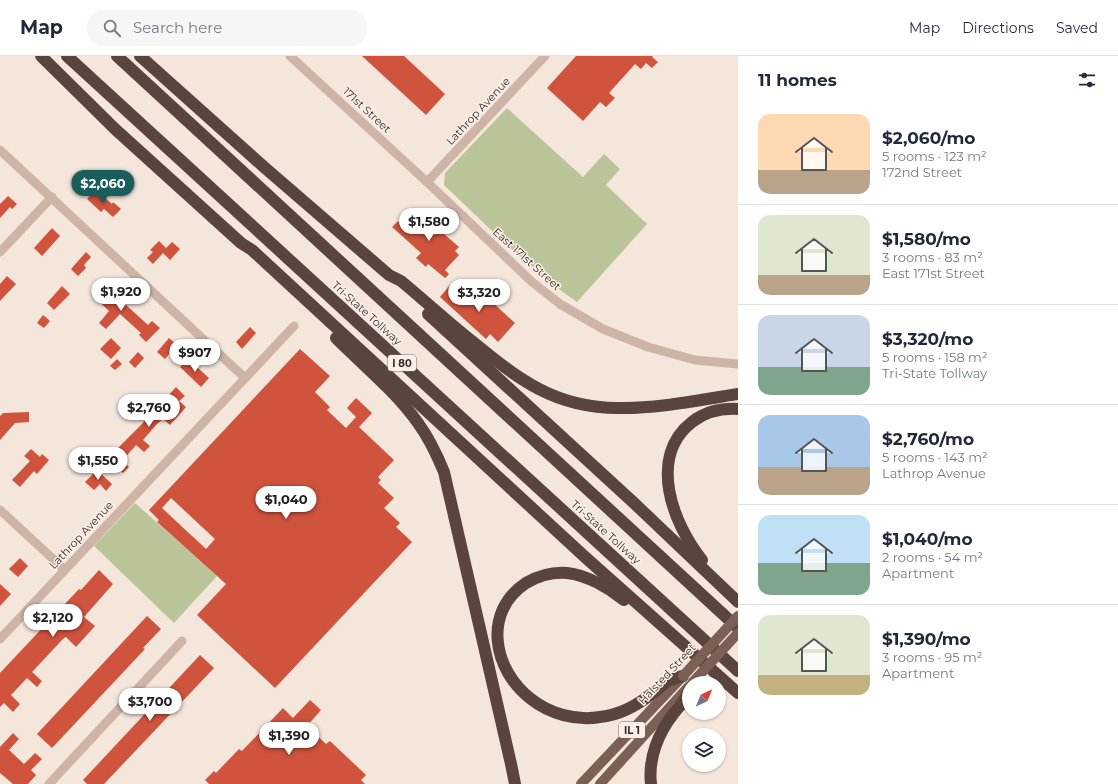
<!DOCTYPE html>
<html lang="en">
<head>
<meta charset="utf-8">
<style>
	:root { --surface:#fff; --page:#f6f6f7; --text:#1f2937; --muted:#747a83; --line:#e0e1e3; --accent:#195d5c }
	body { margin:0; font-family:Montserrat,sans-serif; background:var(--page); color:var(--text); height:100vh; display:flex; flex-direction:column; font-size:15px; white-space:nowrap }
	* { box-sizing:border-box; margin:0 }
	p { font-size:13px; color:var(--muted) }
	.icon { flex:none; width:22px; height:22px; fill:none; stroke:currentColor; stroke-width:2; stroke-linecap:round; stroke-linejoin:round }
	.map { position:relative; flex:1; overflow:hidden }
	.panel { display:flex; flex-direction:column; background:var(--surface); width:380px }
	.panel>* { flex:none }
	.needle { width:26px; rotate:43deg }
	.controls { position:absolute; left:682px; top:620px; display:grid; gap:8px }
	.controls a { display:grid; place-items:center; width:44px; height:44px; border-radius:50%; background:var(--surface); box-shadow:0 1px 3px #0004; font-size:20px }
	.price { position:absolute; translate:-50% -34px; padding:0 9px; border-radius:14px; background:#fff; color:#222; font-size:13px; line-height:26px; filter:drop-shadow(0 1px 2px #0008) }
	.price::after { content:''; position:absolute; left:50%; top:24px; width:12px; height:9px; margin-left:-6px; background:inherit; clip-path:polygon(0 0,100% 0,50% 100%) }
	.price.on { background:var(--accent); color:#fff }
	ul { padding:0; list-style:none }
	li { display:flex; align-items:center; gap:12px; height:100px; padding:0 20px }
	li+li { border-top:1px solid var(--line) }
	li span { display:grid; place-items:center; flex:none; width:112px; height:80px; border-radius:12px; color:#555 }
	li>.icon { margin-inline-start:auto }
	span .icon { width:48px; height:48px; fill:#fffc; stroke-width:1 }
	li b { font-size:17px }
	h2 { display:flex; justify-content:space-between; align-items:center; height:48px; padding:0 20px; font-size:17px }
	header { display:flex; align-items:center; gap:24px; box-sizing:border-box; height:56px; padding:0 20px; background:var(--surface); border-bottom:1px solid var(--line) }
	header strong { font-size:19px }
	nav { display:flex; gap:22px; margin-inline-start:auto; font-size:14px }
	.search { width:280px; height:36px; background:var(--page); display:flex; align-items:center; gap:10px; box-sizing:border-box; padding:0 14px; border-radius:16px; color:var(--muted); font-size:15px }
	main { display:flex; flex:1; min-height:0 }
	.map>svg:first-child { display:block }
	.green { fill:#bac499 }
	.building { fill:#cf533d; fill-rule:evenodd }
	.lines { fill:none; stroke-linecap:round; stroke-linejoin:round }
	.minor { stroke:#cdb4a6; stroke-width:9 }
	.major { stroke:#7c6057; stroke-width:10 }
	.highway { stroke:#5a443e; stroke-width:12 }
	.major-bridge { stroke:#7c6057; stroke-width:10 }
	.labels { text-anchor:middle; stroke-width:3; stroke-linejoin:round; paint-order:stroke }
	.shield { fill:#fbf0e8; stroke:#726661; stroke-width:1 }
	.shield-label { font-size:10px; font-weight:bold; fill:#382b27 }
	.street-label { font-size:11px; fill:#382b27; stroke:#fbf0e8 }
</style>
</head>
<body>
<header>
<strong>Map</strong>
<div class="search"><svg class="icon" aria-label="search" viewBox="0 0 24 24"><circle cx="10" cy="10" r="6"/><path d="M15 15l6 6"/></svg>Search here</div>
<nav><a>Map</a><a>Directions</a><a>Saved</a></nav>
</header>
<main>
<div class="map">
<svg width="738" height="728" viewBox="0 0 738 728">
	<rect width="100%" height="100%" fill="#f4e6db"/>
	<g class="green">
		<path d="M 507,52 L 583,121 L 604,98 L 620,113 L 606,129 L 647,168 L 577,246 C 528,212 487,170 444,129 L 445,117 Z"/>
		<path d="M 135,447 L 217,520 L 174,567 L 94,490 Z"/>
	</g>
	<g class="building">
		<path d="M 362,0 L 404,0 L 445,38 L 426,59 Z"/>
		<path d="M 576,0 L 653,0 L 652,1 L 658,6 L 652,12 L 646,7 L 641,13 L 635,8 L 609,37 L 615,42 L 606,51 L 600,46 L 583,65 L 547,32 Z"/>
		<path d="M 95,133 L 112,148 L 113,146 L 121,153 L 113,161 L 104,153 L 101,156 L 87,143 Z"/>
		<path d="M 8,140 L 17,148 L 12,153 L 10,151 L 0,162 L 0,148 Z"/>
		<path d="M 422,153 L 439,169 L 437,172 L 459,191 L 455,195 L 459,199 L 445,214 L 449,218 L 445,222 L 428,208 L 426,211 L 416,202 L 421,197 L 392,171 L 398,165 L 400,168 L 406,162 L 411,166 Z"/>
		<path d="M 52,172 L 60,180 L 42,200 L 34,192 Z"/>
		<path d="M 159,185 L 166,192 L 172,186 L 180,193 L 170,204 L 163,197 L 153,208 L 147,202 L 153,196 L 150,194 Z"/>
		<path d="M 86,196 L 91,201 L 84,209 L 86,212 L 78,220 L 71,213 Z"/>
		<path d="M 7,220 L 16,228 L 0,245 L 0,228 Z"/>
		<path d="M 104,225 L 126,246 L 125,248 L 148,269 L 152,265 L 160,272 L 146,286 L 139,279 L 141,277 L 120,258 L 106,273 L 99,267 L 109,255 L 91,238 Z"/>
		<path d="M 450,229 L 468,244 L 478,233 L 515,267 L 498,286 L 490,278 L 486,283 L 440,241 Z"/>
		<path d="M 62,230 L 70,238 L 54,254 L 47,247 Z"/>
		<path d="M 43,259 L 50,265 L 44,272 L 37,267 Z"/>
		<path d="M 250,271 L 256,277 L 242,293 L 236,286 Z"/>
		<path d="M 111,282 L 121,292 L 111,303 L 100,293 Z"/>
		<path d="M 169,282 L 177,289 L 165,303 L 157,296 Z"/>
		<path d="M 300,293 L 330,320 L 315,336 L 330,351 L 327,354 L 346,372 L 356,361 L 347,352 L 356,342 L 372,357 L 359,371 L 394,404 L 378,421 L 381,424 L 378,427 L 394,442 L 384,452 L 400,467 L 396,471 L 412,486 L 275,632 L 197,559 L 226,528 L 157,466 L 159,464 L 149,454 ZM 171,442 L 215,483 L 206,493 L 162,452 Z"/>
		<path d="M 138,296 L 144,302 L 135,312 L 129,306 Z"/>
		<path d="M 117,303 L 122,308 L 115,314 L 110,310 Z"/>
		<path d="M 188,303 L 209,322 L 201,331 L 180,311 Z"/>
		<path d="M 176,331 L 185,340 L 179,345 L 186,351 L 170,369 L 163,363 L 157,368 L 143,384 L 150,390 L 144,396 L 136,389 L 122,405 L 129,411 L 123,417 L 107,403 L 140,370 Z"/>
		<path d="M 29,356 L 29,366 L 15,367 L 0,384 L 0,360 L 3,357 Z"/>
		<path d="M 31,393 L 40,401 L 42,398 L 49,404 L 37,418 L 34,415 L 20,431 L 12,424 L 30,405 L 24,400 Z"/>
		<path d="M 97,414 L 112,428 L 106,435 L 100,428 L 94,434 L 85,426 Z"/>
		<path d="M 20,502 L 28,510 L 18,521 L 9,513 Z"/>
		<path d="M 99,514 L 113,528 L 84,561 L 95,570 L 76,591 L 66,581 L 63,583 L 32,616 L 42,625 L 37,631 L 27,622 L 11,639 L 20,648 L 13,656 L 4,647 L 0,651 L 0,617 L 79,533 L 81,534 Z"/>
		<path d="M 0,528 L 11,538 L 0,550 Z"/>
		<path d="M 147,560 L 161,573 L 143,592 L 145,593 L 52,692 L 37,678 Z"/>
		<path d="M 200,599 L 214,612 L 104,728 L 87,728 L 83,724 Z"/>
		<path d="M 310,644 L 321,654 L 307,670 L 326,688 L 330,685 L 366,719 L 361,724 L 365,728 L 209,728 L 205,724 L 214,715 L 216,717 L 239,693 L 242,695 L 283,652 L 293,662 Z"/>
		<path d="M 13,677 L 19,683 L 9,694 L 24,708 L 35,697 L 42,703 L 31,714 L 36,719 L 28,728 L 13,728 L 0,717 L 0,691 Z"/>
	</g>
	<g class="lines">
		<g class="minor">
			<path d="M 290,0 L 427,126 L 532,226 L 560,248 L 603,273 L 648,291 L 695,304 L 738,308"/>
			<path d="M 0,94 L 245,322"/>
			<path d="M 427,126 L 545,0"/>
			<path d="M 0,196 L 52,141"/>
			<path d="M 0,454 L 65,514"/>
			<path d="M 0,583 L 294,270"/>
			<path d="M 49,728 L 182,585"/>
		</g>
		<g class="major">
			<path d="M 581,728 L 683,620"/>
			<path d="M 600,728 L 689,630"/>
		</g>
		<g class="highway">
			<path d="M 41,0 L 115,73 L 241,187 L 252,194 L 585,501 L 738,637"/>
			<path d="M 67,0 L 738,615"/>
			<path d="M 117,0 L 738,572"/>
			<path d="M 140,0 L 264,111 L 389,219 L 401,225 C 425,245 448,266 473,286 C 518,323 555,352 618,352 C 657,353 699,344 738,338"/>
			<path d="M 428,258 L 634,447 L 738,546"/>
			<path d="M 336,282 C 364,310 395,335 418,367 C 429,382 437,399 444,416 L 511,708 L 515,728"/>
			<path d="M 702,504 C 673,468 647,401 692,366 C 705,356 721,352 738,353"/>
			<path d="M 624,544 C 609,532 587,519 567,517 C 553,516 538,520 526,527 C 482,556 493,614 531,643 C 550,658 576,665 600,661 C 620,659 638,649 654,636 C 659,633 663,628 668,625 C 673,623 678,621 683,620"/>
			<path d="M 651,728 C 648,703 658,677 674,657 C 681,648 685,646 689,634"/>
		</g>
		<g class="major-bridge">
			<path d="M 683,620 L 738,560"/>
			<path d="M 692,627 L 738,577"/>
		</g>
	</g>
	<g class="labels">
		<g class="shield">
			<rect x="388" y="299" width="28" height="16" rx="3"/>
			<rect x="619" y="666" width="26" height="16" rx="3"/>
		</g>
		<g class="shield-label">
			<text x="402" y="311">I 80</text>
			<text x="632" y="678">IL 1</text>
		</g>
		<g class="street-label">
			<text transform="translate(367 54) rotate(43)" y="4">171st Street</text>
			<text transform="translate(478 55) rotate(-47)" y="4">Lathrop Avenue</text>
			<text transform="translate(527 203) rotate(42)" y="4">East 171st Street</text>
			<text transform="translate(367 257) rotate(42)" y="4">Tri-State Tollway</text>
			<text transform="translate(606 476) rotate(42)" y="4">Tri-State Tollway</text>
			<text transform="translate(81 479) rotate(-47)" y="4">Lathrop Avenue</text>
			<text transform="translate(667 618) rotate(-47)" y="4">Halsted Street</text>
		</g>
	</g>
</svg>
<div class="controls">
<a><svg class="needle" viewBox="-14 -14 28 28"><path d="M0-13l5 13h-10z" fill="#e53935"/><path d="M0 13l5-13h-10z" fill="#747a83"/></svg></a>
<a><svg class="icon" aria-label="layers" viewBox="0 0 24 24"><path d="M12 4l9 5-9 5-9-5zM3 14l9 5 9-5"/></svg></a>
</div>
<b class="price on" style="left:103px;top:148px">$2,060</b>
<b class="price" style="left:429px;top:186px">$1,580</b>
<b class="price" style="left:121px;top:256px">$1,920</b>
<b class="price" style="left:479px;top:257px">$3,320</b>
<b class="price" style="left:195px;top:317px">$907</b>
<b class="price" style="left:149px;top:372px">$2,760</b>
<b class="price" style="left:98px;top:425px">$1,550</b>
<b class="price" style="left:286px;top:464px">$1,040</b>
<b class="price" style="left:53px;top:582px">$2,120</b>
<b class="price" style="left:150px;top:666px">$3,700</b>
<b class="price" style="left:289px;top:700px">$1,390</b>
</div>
<section class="panel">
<h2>11 homes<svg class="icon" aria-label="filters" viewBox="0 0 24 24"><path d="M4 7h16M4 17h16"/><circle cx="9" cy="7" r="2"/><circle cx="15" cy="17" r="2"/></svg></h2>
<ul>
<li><span style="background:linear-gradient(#ffd9b3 70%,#b9a48a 0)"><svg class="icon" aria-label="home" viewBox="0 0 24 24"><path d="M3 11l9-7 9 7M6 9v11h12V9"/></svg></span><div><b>$2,060/mo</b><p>5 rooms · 123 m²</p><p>172nd Street</p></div></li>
<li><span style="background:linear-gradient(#dfe7d0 75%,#b9a48a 0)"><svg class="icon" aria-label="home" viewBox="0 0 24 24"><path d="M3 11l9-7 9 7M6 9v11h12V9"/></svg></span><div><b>$1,580/mo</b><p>3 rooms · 83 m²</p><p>East 171st Street</p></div></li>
<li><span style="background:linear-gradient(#c9d6e8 65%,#7fa58c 0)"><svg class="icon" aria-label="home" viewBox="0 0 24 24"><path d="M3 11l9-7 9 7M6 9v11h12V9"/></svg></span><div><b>$3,320/mo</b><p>5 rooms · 158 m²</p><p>Tri-State Tollway</p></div></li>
<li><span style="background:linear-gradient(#a9c7e8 65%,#b9a48a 0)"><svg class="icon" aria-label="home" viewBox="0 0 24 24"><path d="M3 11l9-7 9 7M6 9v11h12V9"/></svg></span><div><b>$2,760/mo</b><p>5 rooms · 143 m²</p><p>Lathrop Avenue</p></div></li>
<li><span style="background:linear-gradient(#bfe0f5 60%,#7fa58c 0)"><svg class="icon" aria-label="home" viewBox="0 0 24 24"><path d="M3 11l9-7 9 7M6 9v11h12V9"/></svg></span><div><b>$1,040/mo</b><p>2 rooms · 54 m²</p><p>Apartment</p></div></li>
<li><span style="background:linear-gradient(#dfe7d0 75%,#c2b280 0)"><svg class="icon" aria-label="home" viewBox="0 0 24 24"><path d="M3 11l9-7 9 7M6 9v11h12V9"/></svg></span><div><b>$1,390/mo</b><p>3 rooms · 95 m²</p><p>Apartment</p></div></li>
</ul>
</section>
</main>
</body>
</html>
